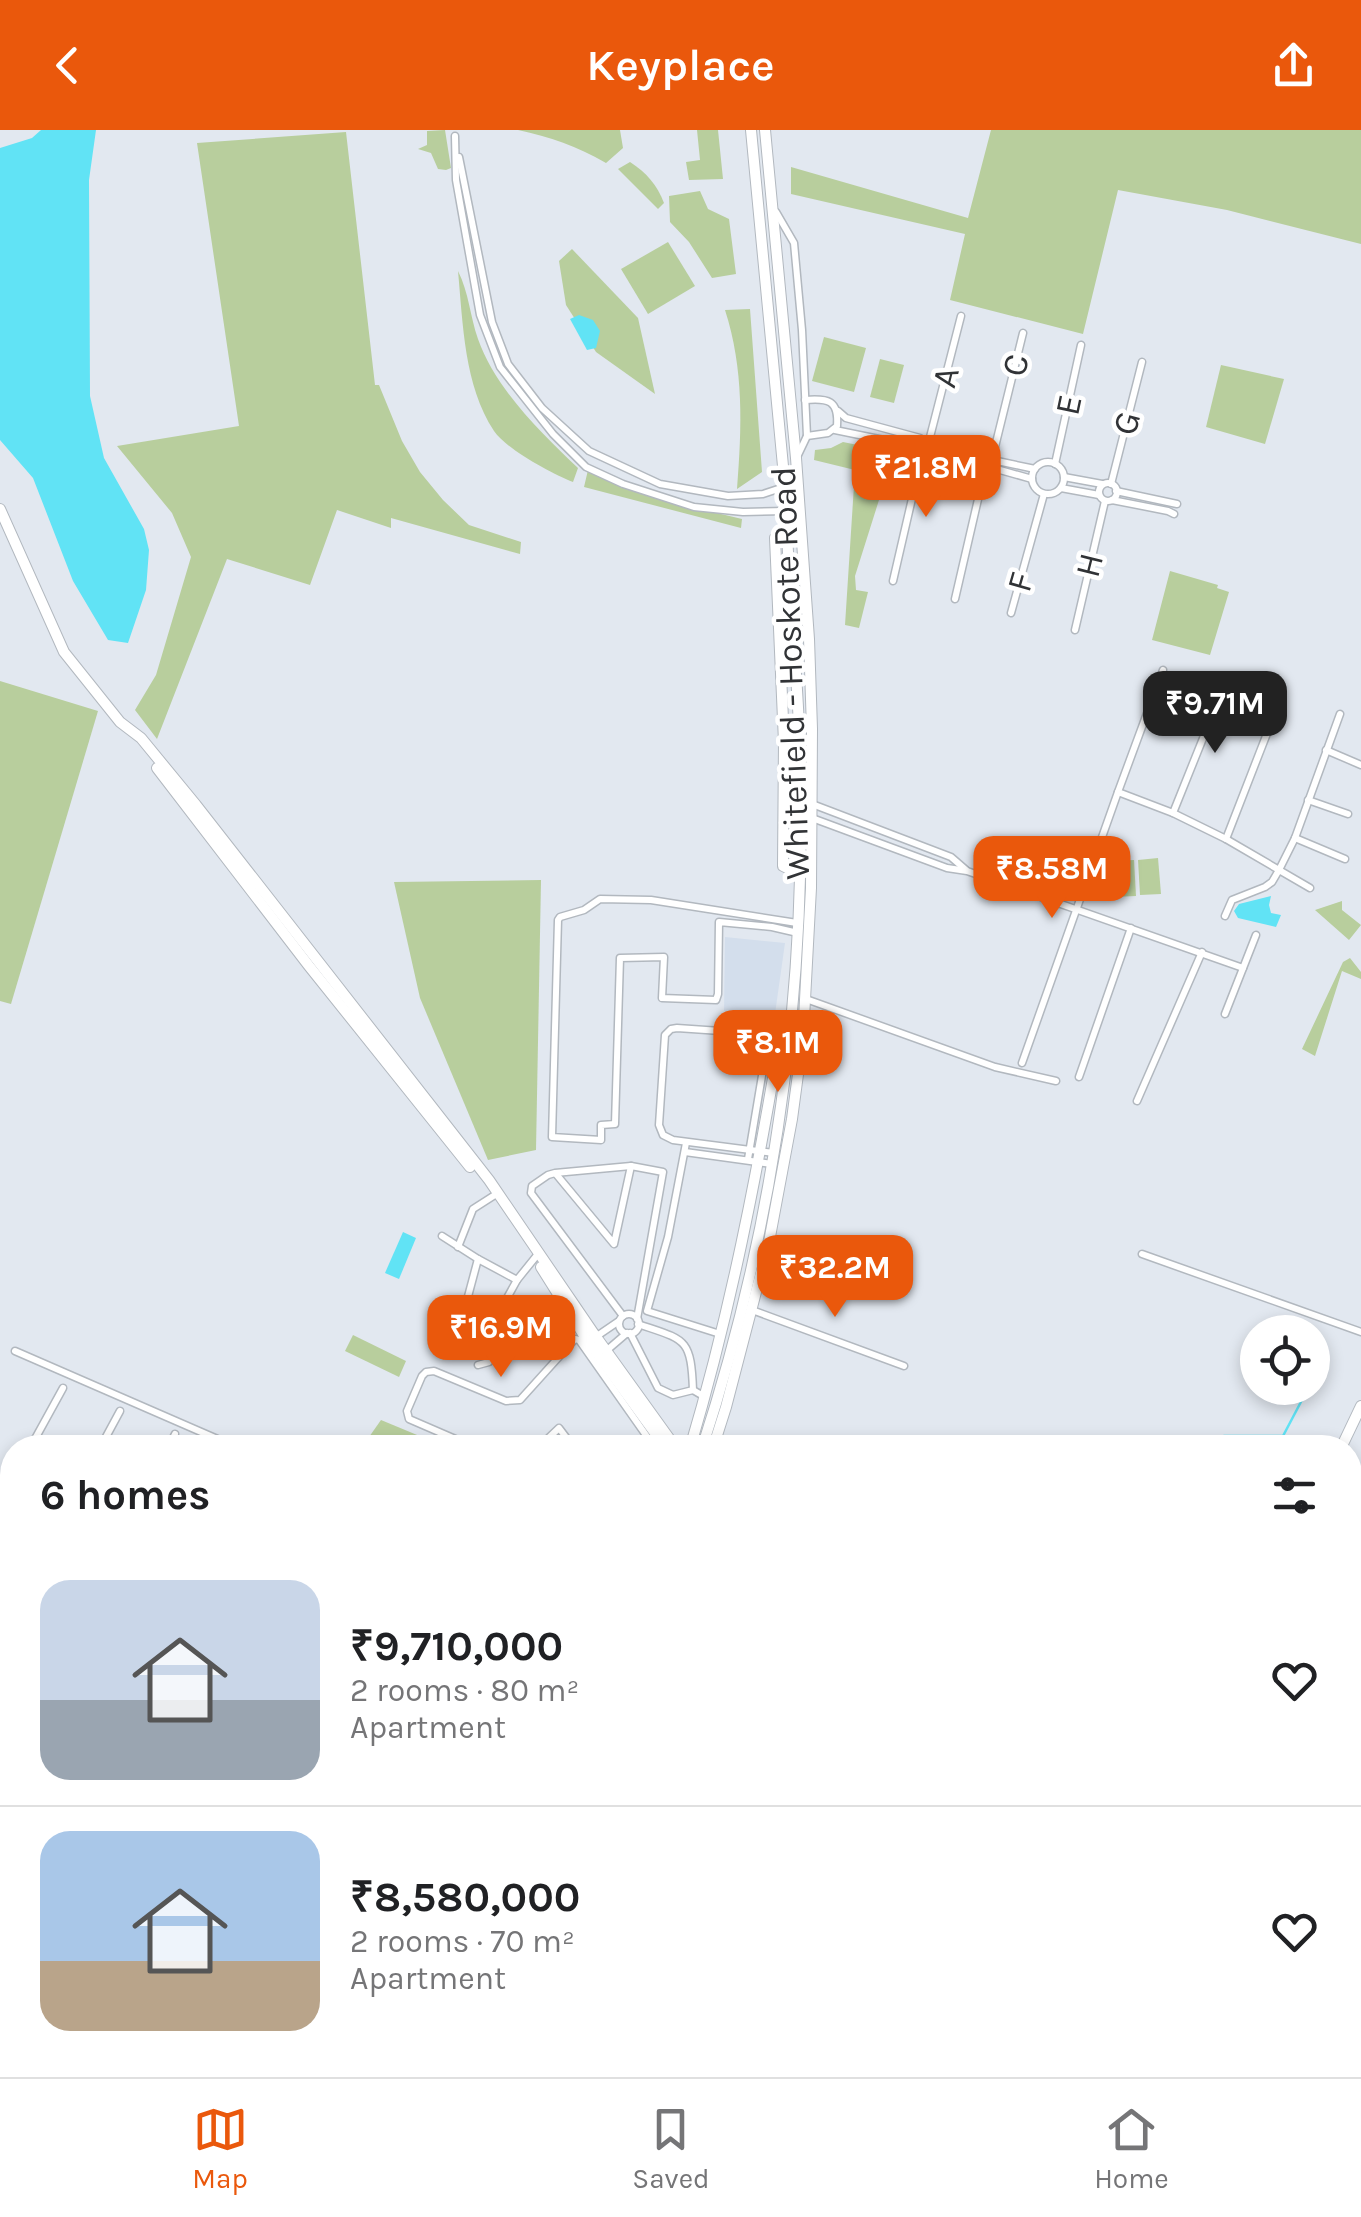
<!DOCTYPE html>
<html lang="en">
<head>
<meta charset="utf-8">
<style>
	:root { --surface:#fff; --page:#f6f6f6; --text:#202124; --muted:#757577; --line:#e0e0e0; --accent:#ea580c }
	body { margin:0; font-family:Karla,sans-serif; background:var(--page); color:var(--text); height:100vh; display:flex; flex-direction:column; font-size:38px; white-space:nowrap }
	* { box-sizing:border-box; margin:0 }
	p { font-size:32px; color:var(--muted) }
	.icon { flex:none; width:55px; height:55px; fill:none; stroke:currentColor; stroke-width:2; stroke-linecap:round; stroke-linejoin:round }
	.map { position:relative; flex:1; overflow:hidden }
	.details { position:absolute; left:0px; top:1305px; width:1362px; height:642px; display:flex; flex-direction:column; background:var(--surface); border-radius:40px 40px 0 0; box-shadow:0 5px 15px #0003 }
	.details>* { flex:none }
	.tools { position:absolute; left:1240px; top:1185px; display:grid; gap:20px }
	.tools a { display:grid; place-items:center; width:90px; height:90px; border-radius:50%; background:var(--surface); box-shadow:0 5px 15px #0003; font-size:50px }
	.price { position:absolute; translate:-50% -85px; padding:0 22px; border-radius:20px; background:var(--accent); color:#fff; font-size:32px; line-height:65px; filter:drop-shadow(0 2px 5px #0008) }
	.price::after { content:''; position:absolute; left:50%; top:60px; width:30px; height:22px; margin-left:-15px; background:inherit; clip-path:polygon(0 0,100% 0,50% 100%) }
	.price.active { background:#222; color:#fff }
	ul { padding:0; list-style:none }
	li { display:flex; align-items:center; gap:30px; height:250px; padding:0 40px }
	li+li { border-top:2px solid var(--line) }
	li span { display:grid; place-items:center; flex:none; width:280px; height:200px; border-radius:30px; color:#555 }
	li>.icon { margin-inline-start:auto }
	span .icon { width:120px; height:120px; fill:#fffc; stroke-width:1 }
	li b { font-size:42px }
	h2 { display:flex; justify-content:space-between; align-items:center; height:120px; padding:0 40px; font-size:42px }
	header { display:flex; justify-content:space-between; align-items:center; height:130px; padding:0 40px; background:var(--accent); color:#fff; font-size:45px; font-weight:600 }
	.tab-bar { display:flex; justify-content:space-around; align-items:center; height:140px; border-top:2px solid var(--line); background:var(--surface); font-size:28px; color:var(--muted) }
	.tab-bar a { display:grid; justify-items:center; gap:5px }
	.tab-bar .active { color:var(--accent) }
	.map>svg:first-child { display:block }
	.built { fill:#d3deec }
	.green { fill:#b8ce9d }
	.water { fill:#61e3f5 }
	.lines { fill:none; stroke-linecap:round; stroke-linejoin:round }
	.stream { stroke:#61e3f5; stroke-width:2.5 }
	.street-casing { stroke:#b2b8bf; stroke-width:9 }
	.secondary-casing { stroke:#b2b8bf; stroke-width:12 }
	.primary-casing { stroke:#b2b8bf; stroke-width:12 }
	.street { stroke:#fff; stroke-width:6 }
	.secondary { stroke:#fff; stroke-width:10 }
	.primary { stroke:#fff; stroke-width:10 }
	.labels { text-anchor:middle; stroke-width:9; stroke-linejoin:round; paint-order:stroke }
	.street-label { font-size:35px; fill:#313336; stroke:#fff }
</style>
</head>
<body>
<header><svg class="icon" aria-label="back" viewBox="0 0 24 24"><path d="M15 5l-7 7 7 7"/></svg>Keyplace<svg class="icon" aria-label="share" viewBox="0 0 24 24"><path d="M12 15V3M7 8l5-5 5 5M5 13v7h14v-7"/></svg></header>
<div class="map">
<svg width="1361" height="1947" viewBox="0 0 1361 1947">
	<rect width="100%" height="100%" fill="#e2e8f0"/>
	<path class="built" d="M 725,807 L 785,813 L 774,891 L 724,881 Z"/>
	<g class="green">
		<path d="M 445,0 L 451,38 L 446,40 L 438,39 L 431,23 L 418,19 L 427,15 L 427,1 Z"/>
		<path d="M 518,0 L 620,0 L 623,18 L 606,33 C 577,16 550,7 518,0 Z"/>
		<path d="M 697,0 L 718,0 L 723,49 L 689,50 L 686,32 L 700,30 Z"/>
		<path d="M 991,0 L 1361,0 L 1361,114 L 1227,80 L 1118,60 L 1083,204 L 950,170 L 965,104 L 791,64 L 791,37 L 968,88 Z"/>
		<path d="M 346,2 L 375,255 L 379,255 L 402,311 L 420,342 L 443,370 L 469,395 L 521,412 L 520,424 L 391,388 L 391,398 L 337,380 L 310,455 L 227,429 L 157,609 L 135,580 L 156,545 L 191,427 L 172,383 L 117,316 L 239,296 L 197,13 Z"/>
		<path d="M 630,32 C 647,43 657,55 664,73 L 658,79 L 618,39 Z"/>
		<path d="M 700,61 L 708,79 L 729,89 L 736,144 L 712,148 L 689,112 L 670,92 L 669,66 Z"/>
		<path d="M 668,112 L 695,156 L 648,184 L 621,139 Z"/>
		<path d="M 572,119 L 638,188 L 655,264 L 596,222 L 566,175 L 559,131 Z"/>
		<path d="M 458,141 C 469,163 470,186 478,209 C 495,258 541,303 578,338 L 573,352 C 552,344 506,319 494,301 C 464,255 463,194 458,141 Z"/>
		<path d="M 750,179 L 762,342 L 737,359 C 742,297 744,239 725,180 Z"/>
		<path d="M 824,207 L 866,218 L 854,262 L 812,251 Z"/>
		<path d="M 880,229 L 904,235 L 894,273 L 870,267 Z"/>
		<path d="M 1221,235 L 1284,249 L 1265,314 L 1206,297 Z"/>
		<path d="M 843,312 L 892,322 L 891,332 L 855,446 L 856,460 L 868,462 L 859,498 L 845,495 L 855,340 L 814,330 L 815,320 L 831,318 Z"/>
		<path d="M 588,340 L 675,373 L 742,389 L 741,398 L 584,357 Z"/>
		<path d="M 1170,441 L 1218,455 L 1217,458 L 1229,462 L 1210,525 L 1152,510 Z"/>
		<path d="M 0,551 L 98,581 L 11,874 L 0,871 Z"/>
		<path d="M 1158,728 L 1161,764 L 1140,765 L 1138,730 Z"/>
		<path d="M 1134,730 L 1136,766 L 1114,767 L 1112,731 Z"/>
		<path d="M 541,750 L 536,1020 L 488,1030 L 420,868 L 394,752 Z"/>
		<path d="M 1342,771 L 1342,780 L 1361,795 L 1349,810 L 1315,780 Z"/>
		<path d="M 1350,828 L 1361,842 L 1361,849 L 1342,841 L 1315,926 L 1302,919 L 1343,832 Z"/>
		<path d="M 353,1205 L 406,1231 L 399,1247 L 345,1221 Z"/>
		<path d="M 381,1290 L 446,1317 L 362,1317 Z"/>
	</g>
	<g class="water">
		<path d="M 41,0 L 96,0 L 89,50 L 90,266 L 104,328 L 144,399 L 149,420 L 146,460 L 128,513 L 108,510 L 73,451 L 33,348 L 0,310 L 0,18 L 32,8 Z"/>
		<path d="M 579,185 L 593,190 L 600,201 L 596,218 L 587,220 L 570,189 Z"/>
		<path d="M 1271,766 L 1269,775 L 1271,783 L 1281,785 L 1276,797 L 1238,788 L 1234,781 L 1239,774 Z"/>
		<path d="M 403,1102 L 416,1108 L 399,1149 L 385,1143 Z"/>
	</g>
	<g class="lines">
		<g class="stream">
			<path d="M 1313,1255 L 1327,1238"/>
			<path d="M 1224,1306 L 1283,1306 L 1303,1268 L 1311,1258"/>
		</g>
		<defs>
			<g id="street">
				<path d="M 455,6 L 456,50 L 480,185 L 500,237 L 553,304 L 586,337 L 623,354 L 694,377 L 743,382 L 786,381"/>
				<path d="M 459,27 L 492,192 L 508,234 L 542,278 L 589,321 L 660,354 L 728,366 L 763,364 L 784,357"/>
				<path d="M 776,82 L 794,113 L 802,200 L 807,306"/>
				<path d="M 838,281 L 846,288 L 920,308"/>
				<path d="M 835,300 L 918,317 L 923,321 L 931,319 L 933,311"/>
				<path d="M 930,307 L 961,186"/>
				<path d="M 934,311 L 983,325"/>
				<path d="M 929,321 L 981,335"/>
				<circle cx="988" cy="332" r="8"/>
				<path d="M 993,325 L 1023,203"/>
				<path d="M 797,327 L 807,306 L 828,303 L 837,296 C 839,270 828,268 805,270"/>
				<path d="M 997,331 L 1035,339"/>
				<circle cx="1048" cy="348" r="16"/>
				<path d="M 1055,334 L 1081,215"/>
				<path d="M 993,338 L 1032,349"/>
				<path d="M 1064,347 L 1102,354"/>
				<circle cx="1108" cy="362" r="9"/>
				<path d="M 1111,354 L 1142,232"/>
				<path d="M 1061,358 L 1099,365"/>
				<path d="M 1116,361 L 1177,374"/>
				<path d="M 1112,370 L 1168,381 L 1174,384"/>
				<path d="M 893,451 L 923,321"/>
				<path d="M 955,469 L 985,339"/>
				<path d="M 1011,483 L 1044,364"/>
				<path d="M 1075,500 L 1105,371"/>
				<path d="M 1163,540 L 1118,662 L 1173,683 L 1226,709 L 1310,758"/>
				<path d="M 1326,620 L 1361,635"/>
				<path d="M 1308,670 L 1348,684"/>
				<path d="M 812,674 L 951,727 L 966,740"/>
				<path d="M 1173,683 L 1224,556"/>
				<path d="M 812,688 L 947,738 L 967,741 L 1243,838"/>
				<path d="M 1295,708 L 1345,729"/>
				<path d="M 1226,709 L 1280,570"/>
				<path d="M 1225,786 L 1232,770 L 1265,757 L 1272,752 L 1279,740 L 1295,708 L 1340,584"/>
				<path d="M 797,793 L 651,770 L 600,769 L 584,780 L 560,787 L 558,790 L 552,1007 L 601,1010 L 601,995 L 615,994 L 620,828 L 664,827 L 662,868 L 716,870 L 718,864 L 719,792 L 772,797 L 798,803"/>
				<path d="M 806,869 L 995,937 L 1056,951"/>
				<path d="M 1225,884 L 1256,805"/>
				<path d="M 1022,933 L 1118,662"/>
				<path d="M 1079,947 L 1131,798"/>
				<path d="M 1137,971 L 1202,822"/>
				<path d="M 686,1013 L 668,1107 L 647,1181 L 720,1204"/>
				<path d="M 685,1022 L 772,1034"/>
				<path d="M 774,1023 L 673,1010 L 663,1005 L 659,995 L 665,905 L 671,899 L 677,898 L 780,905"/>
				<path d="M 748,1029 L 769,904"/>
				<path d="M 556,1044 L 614,1114 L 631,1036"/>
				<path d="M 442,1106 L 478,1129 L 517,1150"/>
				<path d="M 458,1117 L 473,1079 L 498,1063"/>
				<path d="M 1142,1124 L 1361,1202"/>
				<path d="M 478,1129 L 462,1189 L 463,1191 L 490,1197"/>
				<path d="M 752,1180 L 904,1236"/>
				<circle cx="629" cy="1194" r="10"/>
				<path d="M 623,1186 L 531,1063 L 532,1056 L 548,1045 L 555,1043 L 631,1036 L 663,1042 L 637,1189"/>
				<path d="M 638,1194 C 685,1210 691,1207 693,1260 L 705,1267"/>
				<path d="M 630,1203 L 658,1258 L 673,1265 L 693,1260"/>
				<path d="M 597,1206 L 619,1191"/>
				<path d="M 15,1221 L 238,1318"/>
				<path d="M 606,1221 L 627,1203"/>
				<path d="M 478,1235 L 489,1232 C 496,1221 485,1218 485,1208 L 517,1150 L 538,1124"/>
				<path d="M 30,1318 L 63,1258"/>
				<path d="M 100,1318 L 120,1281"/>
				<path d="M 168,1318 L 175,1304"/>
				<path d="M 476,1318 L 409,1289 L 407,1281 L 422,1246 L 426,1242 L 434,1241 L 506,1271 L 520,1270 L 575,1209 L 579,1210 L 655,1318"/>
				<path d="M 538,1318 L 559,1298 L 574,1318"/>
				<path d="M 1169,1318 L 1171,1311"/>
				<path d="M 1208,1318 L 1209,1310"/>
				<path d="M 1350,1342 L 1361,1345"/>
				<path d="M 0,1371 L 12,1349"/>
				<path d="M 1354,1395 L 1361,1374"/>
				<path d="M 0,1432 L 12,1426"/>
				<path d="M 0,1509 L 12,1518"/>
				<path d="M 1350,1509 L 1361,1513"/>
				<path d="M 12,1519 L 12,1548"/>
				<path d="M 1350,1605 L 1359,1598 L 1361,1585"/>
				<path d="M 0,1674 L 12,1684"/>
				<path d="M 1350,1796 L 1361,1799"/>
				<path d="M 612,1935 L 640,1947"/>
				<path d="M 1244,1935 L 1282,1945"/>
				<path d="M 864,1947 L 869,1935"/>
				<path d="M 919,1947 L 924,1935"/>
				<path d="M 1222,1947 L 1224,1935"/>
			</g>
			<g id="secondary">
				<path d="M 0,379 L 64,522 L 120,592 L 141,608 L 196,675 L 489,1050 L 594,1204 L 676,1318"/>
				<path d="M 786,403 L 775,408 L 784,612 L 783,736 L 801,745"/>
				<path d="M 157,638 L 309,836 L 470,1037"/>
				<path d="M 541,1137 L 585,1207 L 666,1318"/>
				<path d="M 690,1318 C 730,1183 757,1045 780,907 L 783,903 L 791,902"/>
				<path d="M 1341,1318 L 1361,1276"/>
			</g>
			<g id="primary">
				<path d="M 702,1318 C 770,1110 802,893 801,675 C 801,568 788,463 785,357 L 751,0"/>
				<path d="M 713,1318 L 726,1277 L 769,1112 L 792,989 L 803,907 L 811,758 L 812,599 L 809,509 L 796,328 L 765,0"/>
				<path d="M 373,1947 L 379,1935"/>
				<path d="M 389,1947 L 396,1935"/>
			</g>
		</defs>
		<use href="#street" class="street-casing"/>
		<use href="#secondary" class="secondary-casing"/>
		<use href="#primary" class="primary-casing"/>
		<use href="#street" class="street"/>
		<use href="#secondary" class="secondary"/>
		<use href="#primary" class="primary"/>
	</g>
	<g class="labels">
		<g class="street-label">
			<text transform="translate(1015 235) rotate(-76)" y="12">C</text>
			<text transform="translate(945 247) rotate(-76)" y="12">A</text>
			<text transform="translate(1068 275) rotate(-78)" y="12">E</text>
			<text transform="translate(1126 293) rotate(-75)" y="12">G</text>
			<text transform="translate(1089 435) rotate(-76)" y="12">H</text>
			<text transform="translate(1020 452) rotate(-74)" y="12">F</text>
			<text transform="translate(790 543) rotate(-92)" y="12">Whitefield - Hoskote Road</text>
		</g>
	</g>
</svg>
<div class="tools">
<a><svg class="icon" aria-label="locate" viewBox="0 0 24 24"><circle cx="12" cy="12" r="6"/><path d="M12 2v4M12 18v4M2 12h4M18 12h4"/></svg></a>
</div>
<b class="price" style="left:926px;top:390px">₹21.8M</b>
<b class="price active" style="left:1215px;top:626px">₹9.71M</b>
<b class="price" style="left:1052px;top:791px">₹8.58M</b>
<b class="price" style="left:778px;top:965px">₹8.1M</b>
<b class="price" style="left:835px;top:1190px">₹32.2M</b>
<b class="price" style="left:501px;top:1250px">₹16.9M</b>
<section class="details">
<h2>6 homes<svg class="icon" aria-label="filters" viewBox="0 0 24 24"><path d="M4 7h16M4 17h16"/><circle cx="9" cy="7" r="2"/><circle cx="15" cy="17" r="2"/></svg></h2>
<ul>
<li><span style="background:linear-gradient(#c9d6e8 60%,#9aa5b1 0)"><svg class="icon" aria-label="home" viewBox="0 0 24 24"><path d="M3 11l9-7 9 7M6 9v11h12V9"/></svg></span><div><b>₹9,710,000</b><p>2 rooms · 80 m²</p><p>Apartment</p></div><svg class="icon" aria-label="heart" viewBox="0 0 24 24"><path d="M12 20l-8-8c-3-5 5-10 8-4 3-6 11-1 8 4z"/></svg></li>
<li><span style="background:linear-gradient(#a9c7e8 65%,#b9a48a 0)"><svg class="icon" aria-label="home" viewBox="0 0 24 24"><path d="M3 11l9-7 9 7M6 9v11h12V9"/></svg></span><div><b>₹8,580,000</b><p>2 rooms · 70 m²</p><p>Apartment</p></div><svg class="icon" aria-label="heart" viewBox="0 0 24 24"><path d="M12 20l-8-8c-3-5 5-10 8-4 3-6 11-1 8 4z"/></svg></li>
</ul>
</section>
</div>
<nav class="tab-bar">
<a class="active"><svg class="icon" aria-label="map" viewBox="0 0 24 24"><path d="M3 6l6-2 6 2 6-2v14l-6 2-6-2-6 2zM9 4v14M15 6v14"/></svg>Map</a>
<a><svg class="icon" aria-label="saved" viewBox="0 0 24 24"><path d="M7 4h10v16l-5-4-5 4z"/></svg>Saved</a>
<a><svg class="icon" aria-label="home" viewBox="0 0 24 24"><path d="M3 11l9-7 9 7M6 9v11h12V9"/></svg>Home</a>
</nav>
</body>
</html>
